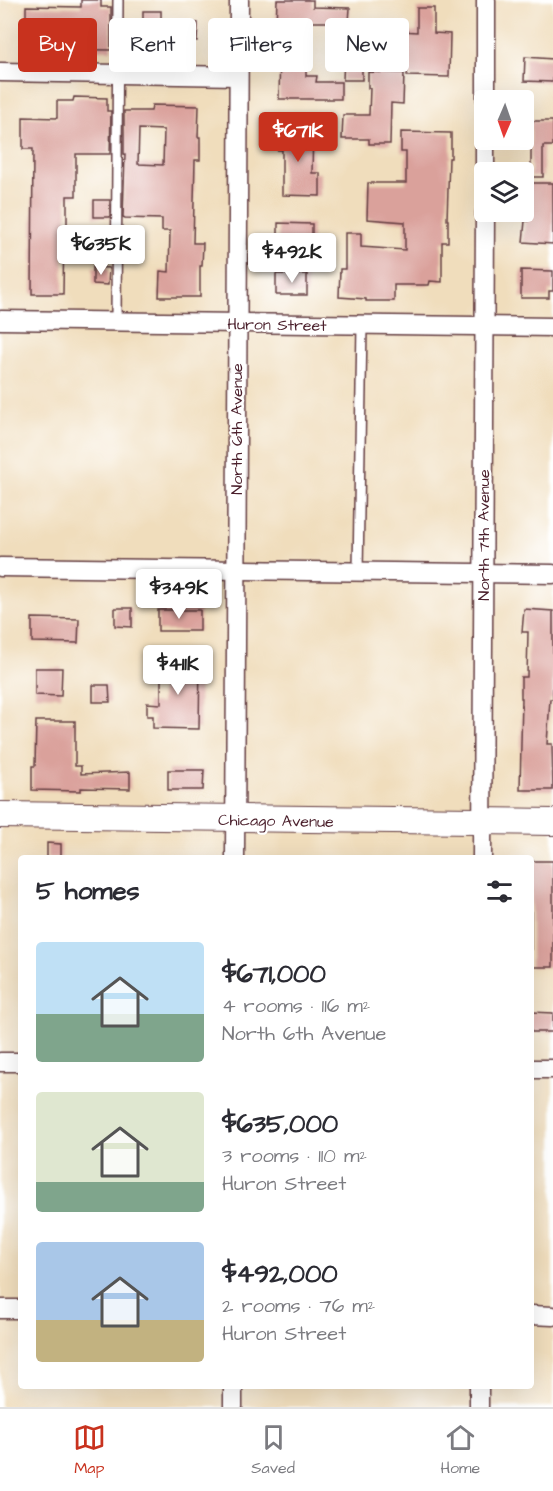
<!DOCTYPE html>
<html lang="en">
<head>
<meta charset="utf-8">
<style>
	:root { --surface:#fff; --page:#f2f2f3; --text:#2b2b33; --muted:#7c7c81; --line:#e1e1e2; --accent:#c8321e }
	body { margin:0; font-family:"Architects Daughter",sans-serif; background:var(--page); color:var(--text); height:100vh; display:flex; flex-direction:column; font-size:22px; white-space:nowrap }
	* { box-sizing:border-box; margin:0 }
	p { font-size:20px; color:var(--muted) }
	.icon { flex:none; width:33px; height:33px; fill:none; stroke:currentColor; stroke-width:2; stroke-linecap:round; stroke-linejoin:round }
	.map { position:relative; flex:1; overflow:hidden }
	.details { position:absolute; left:18px; top:855px; width:516px; height:534px; display:flex; flex-direction:column; background:var(--surface); border-radius:6px; box-shadow:0 6px 24px #0002 }
	.details>* { flex:none }
	.top-card { position:absolute; left:18px; top:18px; width:518px; height:54px; display:flex; gap:12px }
	.needle { width:39px; rotate:182deg }
	.buttons { position:absolute; left:474px; top:90px; display:grid; gap:12px }
	.buttons a { display:grid; place-items:center; width:60px; height:60px; border-radius:6px; background:var(--surface); box-shadow:0 6px 24px #0002; font-size:30px }
	.price { position:absolute; translate:-50% -51px; padding:0 14px; border-radius:6px; background:#fff; color:#222; font-size:20px; line-height:39px; filter:drop-shadow(0 2px 3px #0008) }
	.price::after { content:''; position:absolute; left:50%; top:36px; width:18px; height:14px; margin-left:-9px; background:inherit; clip-path:polygon(0 0,100% 0,50% 100%) }
	.price.selected { background:var(--accent); color:#fff }
	ul { padding:0; list-style:none }
	li { display:flex; align-items:center; gap:18px; height:150px; padding:0 18px }
	li span { display:grid; place-items:center; flex:none; width:168px; height:120px; border-radius:6px; color:#555 }
	li>.icon { margin-inline-start:auto }
	span .icon { width:72px; height:72px; fill:#fffc; stroke-width:1 }
	li b { font-size:26px }
	h2 { display:flex; justify-content:space-between; align-items:center; height:72px; padding:0 18px; font-size:26px }
	.chip { padding:0 21px; border-radius:6px; background:var(--surface); box-shadow:0 6px 24px #0002; font-size:21px; line-height:54px }
	.chip.selected { background:var(--accent); color:#fff }
	.tab-bar { display:flex; justify-content:space-around; align-items:center; height:84px; border-top:2px solid var(--line); background:var(--surface); font-size:16px; color:var(--muted) }
	.tab-bar a { display:grid; justify-items:center; gap:3px }
	.tab-bar .selected { color:var(--accent) }
	.map>svg:first-child { display:block }
	.building { fill:#daa19b; fill-rule:evenodd }
	.lines { fill:none; stroke-linecap:round; stroke-linejoin:round }
	.service-casing { stroke:#633c41; stroke-width:12 }
	.minor-casing { stroke:#633c41; stroke-width:21 }
	.secondary-casing { stroke:#633c41; stroke-width:28 }
	.service { stroke:#fff; stroke-width:9 }
	.minor { stroke:#fff; stroke-width:18 }
	.secondary { stroke:#fff; stroke-width:26 }
	.labels { text-anchor:middle; stroke-width:4.5; stroke-linejoin:round; paint-order:stroke }
	.street-label { font-size:16px; fill:#4a1f2b; stroke:#fff }
</style>
</head>
<body>
<div class="map">
<svg width="553" height="1407" viewBox="0 0 553 1407">
	<rect width="100%" height="100%" fill="#fff"/>
	<filter id="ink" filterUnits="userSpaceOnUse"><feTurbulence type="fractalNoise" baseFrequency=".0167" numOctaves="2"/><feDisplacementMap in="SourceGraphic" scale="12" xChannelSelector="R" yChannelSelector="G"/><feConvolveMatrix kernelMatrix="1 2 1 2 8 2 1 2 1" color-interpolation-filters="sRGB"/></filter>
	<filter id="wash" filterUnits="userSpaceOnUse"><feTurbulence type="fractalNoise" baseFrequency=".008" numOctaves="4" result="noise"/><feDisplacementMap in="SourceGraphic" scale="24" xChannelSelector="R" yChannelSelector="G"/><feGaussianBlur stdDeviation="1.35" result="paint"/><feColorMatrix in="noise" values="0 0 0 0 0 0 0 0 0 0 0 0 0 0 0 0 0 1.4 0 .05"/><feComposite in="paint" operator="in"/></filter>
	<g filter="url(#wash)">
		<rect width="100%" height="100%" fill="#f0ddbc"/>
		<g id="blocks">
			<g class="building">
				<path d="M 81,0 L 101,0 L 101,7 L 111,7 L 111,50 L 26,49 L 26,6 L 81,7 Z"/>
				<path d="M 277,0 L 313,0 L 313,7 L 350,8 L 349,22 L 306,22 L 306,76 L 317,76 L 316,82 L 341,82 L 341,99 L 279,99 L 280,51 L 275,51 Z"/>
				<path d="M 417,8 L 434,8 L 434,33 L 450,34 L 449,77 L 407,76 L 407,49 L 405,49 L 405,44 L 362,44 L 362,80 L 343,80 L 344,56 L 340,56 L 341,24 L 385,24 L 385,30 L 417,32 Z"/>
				<path d="M 143,11 L 161,11 L 161,21 L 198,23 L 197,41 L 161,39 L 161,43 L 143,44 Z"/>
				<path d="M 525,57 L 553,59 L 553,82 L 524,81 Z"/>
				<path d="M 368,72 L 404,73 L 403,104 L 391,103 L 390,144 L 369,144 L 369,139 L 342,139 L 343,115 L 369,115 L 370,88 L 368,88 Z"/>
				<path d="M 74,97 L 107,98 L 107,111 L 111,111 L 110,154 L 76,154 L 76,196 L 67,196 L 67,230 L 64,230 L 63,294 L 32,294 L 33,149 L 23,149 L 23,117 L 57,118 L 57,101 L 73,101 Z"/>
				<path d="M 152,105 L 199,106 L 198,137 L 200,137 L 200,160 L 195,160 L 193,243 L 203,243 L 202,266 L 200,266 L 200,297 L 159,297 L 160,271 L 169,272 L 170,231 L 162,231 L 162,219 L 125,218 L 123,217 L 125,154 L 124,154 L 124,111 L 151,111 ZM 139,129 L 164,130 L 163,165 L 138,164 Z"/>
				<path d="M 531,121 L 553,121 L 553,146 L 543,146 L 543,177 L 531,177 Z"/>
				<path d="M 277,129 L 313,130 L 312,173 L 320,173 L 320,196 L 282,195 L 282,150 L 277,150 Z"/>
				<path d="M 401,132 L 451,133 L 451,158 L 449,158 L 447,220 L 448,220 L 448,242 L 442,242 L 442,282 L 430,281 L 429,285 L 394,285 L 394,301 L 366,301 L 366,299 L 339,297 L 340,269 L 345,269 L 345,233 L 361,233 L 361,247 L 405,250 L 405,222 L 367,219 L 368,183 L 406,183 L 406,152 L 401,152 Z"/>
				<path d="M 528,183 L 553,183 L 553,244 L 523,242 L 525,221 L 528,221 Z"/>
				<rect x="94" y="200" width="16" height="17"/>
				<path d="M 278,223 L 312,224 L 312,244 L 278,244 Z"/>
				<rect x="302" y="254" width="17" height="15"/>
				<path d="M 93,267 L 109,268 L 108,285 L 93,284 Z"/>
				<path d="M 521,270 L 553,271 L 553,291 L 549,291 L 549,298 L 521,298 Z"/>
				<rect x="276" y="274" width="31" height="21"/>
				<path d="M 115,608 L 132,608 L 132,627 L 115,626 Z"/>
				<path d="M 524,609 L 553,611 L 553,699 L 550,699 L 547,744 L 552,744 L 553,790 L 520,790 L 522,698 L 521,698 L 521,677 L 527,677 L 528,632 L 522,632 Z"/>
				<rect x="158" y="610" width="42" height="21"/>
				<path d="M 32,618 L 79,619 L 78,643 L 32,642 Z"/>
				<path d="M 161,660 L 200,660 L 199,729 L 153,728 L 153,716 L 147,716 L 147,703 L 161,704 Z"/>
				<path d="M 35,668 L 62,668 L 61,696 L 35,695 Z"/>
				<path d="M 93,685 L 109,685 L 110,702 L 93,702 Z"/>
				<path d="M 36,721 L 75,721 L 75,766 L 81,766 L 81,774 L 130,772 L 130,789 L 81,788 L 81,791 L 32,790 L 32,766 L 35,766 Z"/>
				<path d="M 168,770 L 204,770 L 203,790 L 168,790 Z"/>
				<path d="M 47,843 L 61,844 L 61,858 L 47,858 Z"/>
				<rect x="531" y="861" width="22" height="106"/>
				<path d="M 531,1012 L 553,1013 L 553,1032 L 531,1032 Z"/>
			</g>
		</g>
	</g>
	<g filter="url(#ink)">
		<use href="#blocks" fill-opacity="0" stroke="#633c41" stroke-width="1.5"/>
		<g class="lines">
			<defs>
				<g id="service">
					<path d="M 116,321 L 118,0"/>
					<path d="M 358,571 L 362,325"/>
				</g>
				<g id="minor">
					<path d="M 0,72 L 238,76"/>
					<path d="M 486,100 L 486,0"/>
					<path d="M 485,172 L 485,140"/>
					<path d="M 0,320 L 553,327"/>
					<path d="M 0,567 L 553,574"/>
					<path d="M 235,858 L 239,0"/>
					<path d="M 482,858 L 485,212"/>
					<path d="M 0,1062 L 21,1062"/>
					<path d="M 531,1069 L 553,1069"/>
					<path d="M 0,1309 L 21,1309"/>
					<path d="M 531,1315 L 553,1316"/>
					<path d="M 233,1407 L 233,1386"/>
					<path d="M 479,1407 L 479,1386"/>
				</g>
				<path id="secondary" d="M 0,815 L 553,822"/>
			</defs>
			<use href="#service" class="service-casing"/>
			<use href="#minor" class="minor-casing"/>
			<use href="#secondary" class="secondary-casing"/>
			<use href="#service" class="service"/>
			<use href="#minor" class="minor"/>
			<use href="#secondary" class="secondary"/>
		</g>
	</g>
	<g class="labels">
		<g class="street-label">
			<text transform="translate(277 324) rotate(1)" y="6">Huron Street</text>
			<text transform="translate(236 429) rotate(-90)" y="6">North 6th Avenue</text>
			<text transform="translate(483 535) rotate(-90)" y="6">North 7th Avenue</text>
			<text transform="translate(276 820) rotate(1)" y="6">Chicago Avenue</text>
		</g>
	</g>
</svg>
<div class="buttons">
<a><svg class="needle" viewBox="-14 -14 28 28"><path d="M0-13l5 13h-10z" fill="#e53935"/><path d="M0 13l5-13h-10z" fill="#7c7c81"/></svg></a>
<a><svg class="icon" aria-label="layers" viewBox="0 0 24 24"><path d="M12 4l9 5-9 5-9-5zM3 14l9 5 9-5"/></svg></a>
</div>
<b class="price selected" style="left:298px;top:163px">$671K</b>
<b class="price" style="left:101px;top:276px">$635K</b>
<b class="price" style="left:292px;top:284px">$492K</b>
<b class="price" style="left:179px;top:620px">$349K</b>
<b class="price" style="left:178px;top:696px">$411K</b>
<div class="top-card">
<a class="chip selected">Buy</a>
<a class="chip">Rent</a>
<a class="chip">Filters</a>
<a class="chip">New</a>
</div>
<section class="details">
<h2>5 homes<svg class="icon" aria-label="filters" viewBox="0 0 24 24"><path d="M4 7h16M4 17h16"/><circle cx="9" cy="7" r="2"/><circle cx="15" cy="17" r="2"/></svg></h2>
<ul>
<li><span style="background:linear-gradient(#bfe0f5 60%,#7fa58c 0)"><svg class="icon" aria-label="home" viewBox="0 0 24 24"><path d="M3 11l9-7 9 7M6 9v11h12V9"/></svg></span><div><b>$671,000</b><p>4 rooms · 116 m²</p><p>North 6th Avenue</p></div></li>
<li><span style="background:linear-gradient(#dfe7d0 75%,#7fa58c 0)"><svg class="icon" aria-label="home" viewBox="0 0 24 24"><path d="M3 11l9-7 9 7M6 9v11h12V9"/></svg></span><div><b>$635,000</b><p>3 rooms · 110 m²</p><p>Huron Street</p></div></li>
<li><span style="background:linear-gradient(#a9c7e8 65%,#c2b280 0)"><svg class="icon" aria-label="home" viewBox="0 0 24 24"><path d="M3 11l9-7 9 7M6 9v11h12V9"/></svg></span><div><b>$492,000</b><p>2 rooms · 76 m²</p><p>Huron Street</p></div></li>
</ul>
</section>
</div>
<nav class="tab-bar">
<a class="selected"><svg class="icon" aria-label="map" viewBox="0 0 24 24"><path d="M3 6l6-2 6 2 6-2v14l-6 2-6-2-6 2zM9 4v14M15 6v14"/></svg>Map</a>
<a><svg class="icon" aria-label="saved" viewBox="0 0 24 24"><path d="M7 4h10v16l-5-4-5 4z"/></svg>Saved</a>
<a><svg class="icon" aria-label="home" viewBox="0 0 24 24"><path d="M3 11l9-7 9 7M6 9v11h12V9"/></svg>Home</a>
</nav>
</body>
</html>
